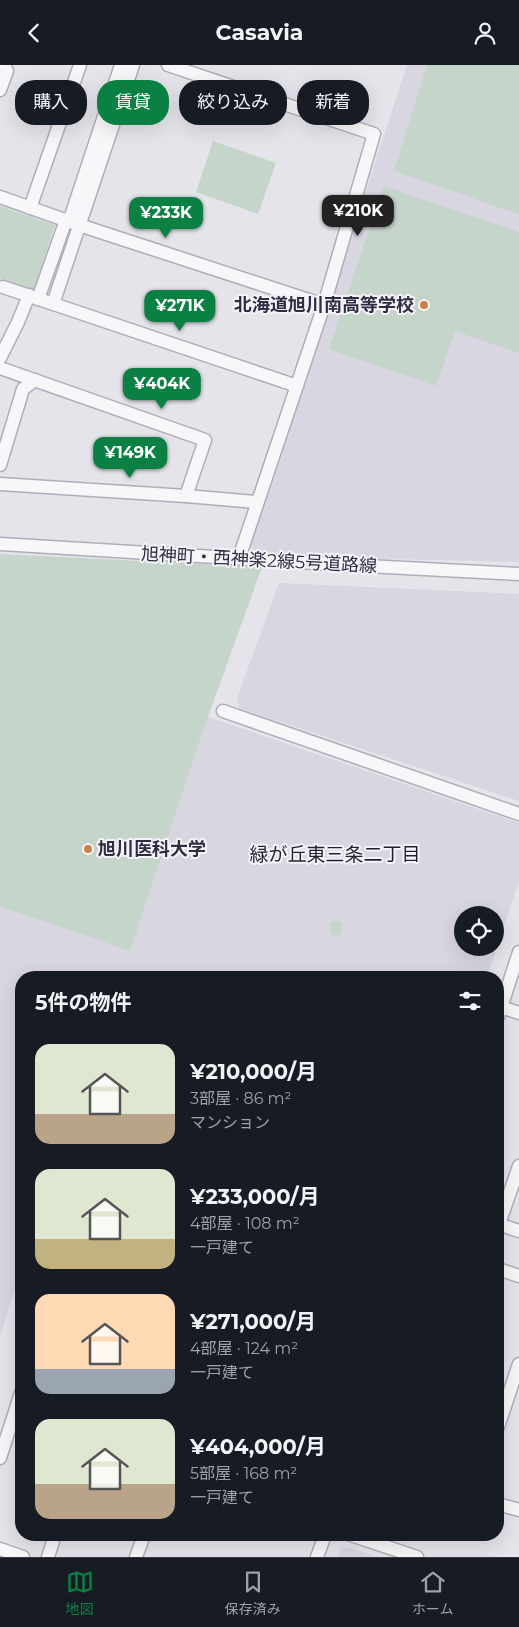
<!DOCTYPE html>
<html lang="ja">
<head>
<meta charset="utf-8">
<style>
	:root { --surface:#171b24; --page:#242831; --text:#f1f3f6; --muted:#9ea1a6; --line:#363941; --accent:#0b8043 }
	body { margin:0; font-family:Montserrat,"Noto Sans JP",sans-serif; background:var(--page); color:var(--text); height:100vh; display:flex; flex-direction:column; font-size:19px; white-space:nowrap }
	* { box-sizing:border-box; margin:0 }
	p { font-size:16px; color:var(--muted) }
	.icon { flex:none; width:28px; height:28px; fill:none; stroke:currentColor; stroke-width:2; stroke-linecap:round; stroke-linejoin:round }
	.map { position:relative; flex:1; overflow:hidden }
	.side { position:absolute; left:15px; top:906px; width:489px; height:570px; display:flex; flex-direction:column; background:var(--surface); border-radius:20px; box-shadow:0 5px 20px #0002 }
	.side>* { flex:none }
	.hud { position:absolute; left:15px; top:15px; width:490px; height:45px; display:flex; gap:10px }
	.controls { position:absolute; left:454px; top:841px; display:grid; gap:10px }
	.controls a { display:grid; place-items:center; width:50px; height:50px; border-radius:50%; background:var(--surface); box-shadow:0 5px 20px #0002; font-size:25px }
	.price { position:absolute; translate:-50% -42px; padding:0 11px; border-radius:10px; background:var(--accent); color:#fff; font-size:16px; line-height:32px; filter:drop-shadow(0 1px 2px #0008) }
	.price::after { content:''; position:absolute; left:50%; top:30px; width:15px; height:11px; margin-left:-8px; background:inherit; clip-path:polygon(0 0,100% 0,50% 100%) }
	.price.current { background:#222; color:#fff }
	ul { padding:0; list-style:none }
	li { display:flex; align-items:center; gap:15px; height:125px; padding:0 20px }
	li span { display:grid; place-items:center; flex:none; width:140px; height:100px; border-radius:15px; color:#555 }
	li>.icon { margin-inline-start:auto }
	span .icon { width:60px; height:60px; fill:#fffc; stroke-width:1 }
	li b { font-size:21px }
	h2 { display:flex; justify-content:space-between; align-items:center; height:60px; padding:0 20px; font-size:21px }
	.chip { padding:0 18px; border-radius:20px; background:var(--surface); box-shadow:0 5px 20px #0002; font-size:18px; line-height:45px }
	.chip.current { background:var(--accent); color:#fff }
	header { display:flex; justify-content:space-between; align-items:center; height:65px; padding:0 20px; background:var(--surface); font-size:22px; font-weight:700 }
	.menu { display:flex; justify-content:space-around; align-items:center; height:70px; border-top:1px solid var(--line); background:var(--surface); font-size:14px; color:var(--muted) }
	.menu a { display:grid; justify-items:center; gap:2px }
	.menu .current { color:var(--accent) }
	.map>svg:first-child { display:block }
	.built { fill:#d8d6e0; fill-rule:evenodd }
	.green { fill:#c5d5ca }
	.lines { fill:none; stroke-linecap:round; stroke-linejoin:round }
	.minor-casing { stroke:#afadb9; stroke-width:15 }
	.minor { stroke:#f7f7fa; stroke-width:12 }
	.poi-dot { fill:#cb7f4e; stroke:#f4f4f8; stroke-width:2 }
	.labels { text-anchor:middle; stroke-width:4; stroke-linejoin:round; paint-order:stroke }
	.poi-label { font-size:18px; font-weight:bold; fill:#302c43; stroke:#f4f4f8; text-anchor:end }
	.street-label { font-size:18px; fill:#302c43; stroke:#f4f4f8 }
	.neighbourhood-label { font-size:19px; fill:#221e34; stroke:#f4f4f8 }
</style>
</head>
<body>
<header><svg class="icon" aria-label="back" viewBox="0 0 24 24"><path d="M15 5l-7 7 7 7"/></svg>Casavia<svg class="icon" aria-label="person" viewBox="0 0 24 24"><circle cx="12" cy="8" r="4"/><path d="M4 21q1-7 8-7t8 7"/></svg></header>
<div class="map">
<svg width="519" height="1492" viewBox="0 0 519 1492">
	<rect width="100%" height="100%" fill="#e5e4eb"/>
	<g class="built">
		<path d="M 407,0 L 519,0 L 519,497 L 260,491 L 250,480 Z"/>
		<path d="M 0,489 L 208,652 L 519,758 L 519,816 L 487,912 L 21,912 L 21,1206 L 0,1271 ZM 462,850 L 495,850 L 495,882 L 462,882 Z"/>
		<path d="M 279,518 L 519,529 L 519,736 L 239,643 L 237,633 Z"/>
		<path d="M 348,1482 L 378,1492 L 338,1492 L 341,1484 Z"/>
	</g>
	<g class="green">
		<path d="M 427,0 L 519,0 L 519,149 L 394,106 Z"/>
		<path d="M 213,76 L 276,98 L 258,149 L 196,127 Z"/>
		<path d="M 384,121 L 519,167 L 519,288 L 455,266 L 436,321 L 329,284 Z"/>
		<path d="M 0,141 L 55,160 L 34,225 L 0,214 Z"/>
		<path d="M 0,489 L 262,502 L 200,674 L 130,886 L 0,841 Z"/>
		<circle cx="336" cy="863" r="7"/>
	</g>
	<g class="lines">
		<defs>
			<g id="minor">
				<path d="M 168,0 L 374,69 L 324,240 L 239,493"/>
				<path d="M 0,25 L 7,6 L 4,0"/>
				<path d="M 0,132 L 79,160 L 324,240"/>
				<path d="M 30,143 L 80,0"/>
				<path d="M 69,157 L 121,0"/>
				<path d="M 3,222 L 297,321"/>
				<path d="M 38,234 L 66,155"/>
				<path d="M 53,239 L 133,0"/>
				<path d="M 0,293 L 18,257 L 29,230"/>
				<path d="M 0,303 L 205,375 L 186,431"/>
				<path d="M 0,400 L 23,324 L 35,315"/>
				<path d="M 0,419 L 186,431 L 257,437"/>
				<path d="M 0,479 L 348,500 L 519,509"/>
				<path d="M 223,646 L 519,749"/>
				<path d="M 501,942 L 519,948"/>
				<path d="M 498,952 L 519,887"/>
				<path d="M 498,1159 L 519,1166"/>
				<path d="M 498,1162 L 519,1101"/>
				<path d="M 498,1204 L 519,1211"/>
				<path d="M 498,1362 L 519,1299"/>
				<path d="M 0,1393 L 21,1328"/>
				<path d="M 498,1439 L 519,1445"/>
				<path d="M 351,1470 L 417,1492"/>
				<path d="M 0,1484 L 23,1492"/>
				<path d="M 48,1492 L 55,1470"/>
				<path d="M 136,1492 L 144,1470"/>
				<path d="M 317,1492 L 325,1470"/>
			</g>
		</defs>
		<use href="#minor" class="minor-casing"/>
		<use href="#minor" class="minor"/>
	</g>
	<g class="poi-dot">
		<circle cx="424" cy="240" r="5"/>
		<circle cx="88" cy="784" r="5"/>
	</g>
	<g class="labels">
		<g class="poi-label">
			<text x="414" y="246">北海道旭川南高等学校</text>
			<text x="98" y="790" text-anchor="start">旭川医科大学</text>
		</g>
		<g class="street-label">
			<text transform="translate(259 495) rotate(3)" y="6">旭神町・西神楽2線5号道路線</text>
		</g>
		<g class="neighbourhood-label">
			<text x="335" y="796">緑が丘東三条二丁目</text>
		</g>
	</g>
</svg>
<div class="controls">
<a><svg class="icon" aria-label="locate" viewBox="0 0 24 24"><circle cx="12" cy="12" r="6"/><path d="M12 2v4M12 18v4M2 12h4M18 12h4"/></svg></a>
</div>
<b class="price current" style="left:358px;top:172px">¥210K</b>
<b class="price" style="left:166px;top:174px">¥233K</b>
<b class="price" style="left:180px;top:267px">¥271K</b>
<b class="price" style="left:162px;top:345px">¥404K</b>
<b class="price" style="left:130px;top:414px">¥149K</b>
<div class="hud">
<a class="chip">購入</a>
<a class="chip current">賃貸</a>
<a class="chip">絞り込み</a>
<a class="chip">新着</a>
</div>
<section class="side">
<h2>5件の物件<svg class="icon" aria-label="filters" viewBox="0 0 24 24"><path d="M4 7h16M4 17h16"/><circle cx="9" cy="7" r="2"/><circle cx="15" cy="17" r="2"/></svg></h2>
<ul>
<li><span style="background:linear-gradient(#dfe7d0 70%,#b9a48a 0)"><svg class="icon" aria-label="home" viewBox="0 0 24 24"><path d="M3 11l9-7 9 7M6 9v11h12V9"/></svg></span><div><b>¥210,000/月</b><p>3部屋 · 86 m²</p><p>マンション</p></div></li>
<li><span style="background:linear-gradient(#dfe7d0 70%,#c2b280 0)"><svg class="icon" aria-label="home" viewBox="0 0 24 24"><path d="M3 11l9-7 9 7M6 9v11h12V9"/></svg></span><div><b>¥233,000/月</b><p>4部屋 · 108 m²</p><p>一戸建て</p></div></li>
<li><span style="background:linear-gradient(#ffd9b3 75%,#9aa5b1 0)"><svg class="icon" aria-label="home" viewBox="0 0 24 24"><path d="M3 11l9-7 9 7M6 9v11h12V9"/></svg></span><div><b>¥271,000/月</b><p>4部屋 · 124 m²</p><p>一戸建て</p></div></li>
<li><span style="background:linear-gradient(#dfe7d0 65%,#b9a48a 0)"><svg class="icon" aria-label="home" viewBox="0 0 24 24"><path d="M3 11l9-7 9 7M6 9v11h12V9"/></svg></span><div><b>¥404,000/月</b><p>5部屋 · 168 m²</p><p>一戸建て</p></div></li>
</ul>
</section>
</div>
<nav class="menu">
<a class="current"><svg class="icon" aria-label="map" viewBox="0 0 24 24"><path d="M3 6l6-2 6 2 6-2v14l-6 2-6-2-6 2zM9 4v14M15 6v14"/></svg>地図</a>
<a><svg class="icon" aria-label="saved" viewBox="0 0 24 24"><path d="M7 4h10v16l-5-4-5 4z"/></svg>保存済み</a>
<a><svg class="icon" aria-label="home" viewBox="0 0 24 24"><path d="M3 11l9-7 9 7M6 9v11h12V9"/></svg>ホーム</a>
</nav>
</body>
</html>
